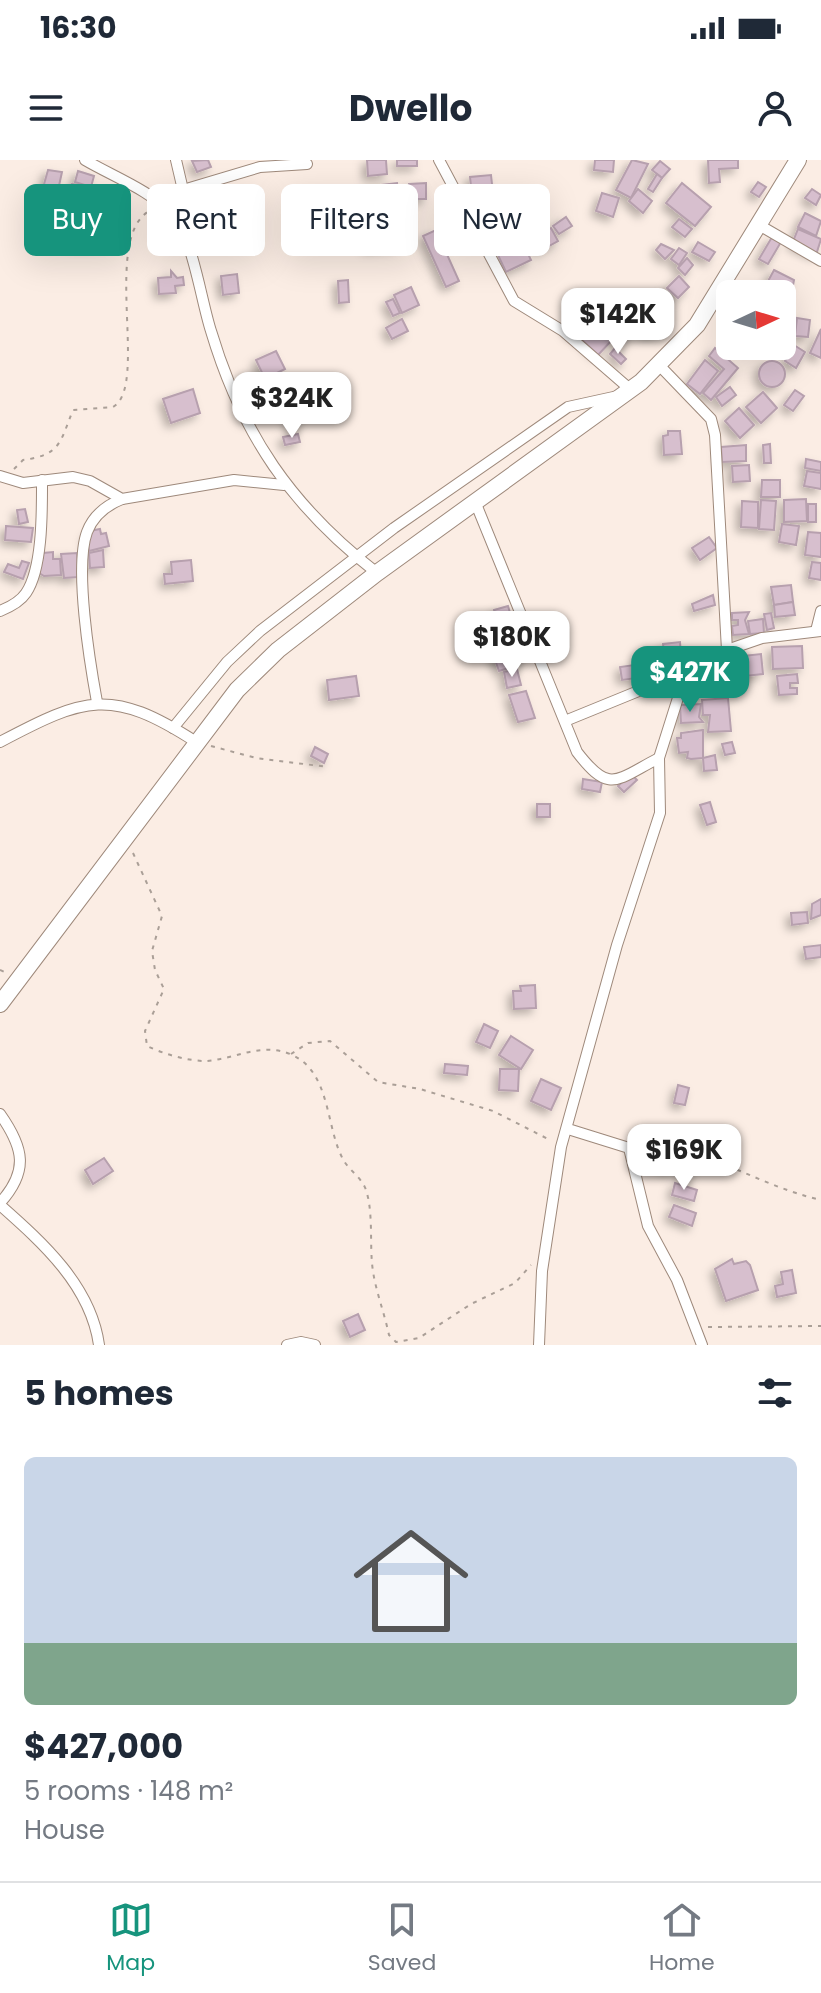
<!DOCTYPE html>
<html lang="en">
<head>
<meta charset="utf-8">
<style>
	:root { --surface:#fff; --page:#f2f2f3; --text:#1f2937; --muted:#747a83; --line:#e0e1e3; --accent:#16947d }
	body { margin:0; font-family:Poppins,sans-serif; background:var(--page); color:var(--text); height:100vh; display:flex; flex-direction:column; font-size:30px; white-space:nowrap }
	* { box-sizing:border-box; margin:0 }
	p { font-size:26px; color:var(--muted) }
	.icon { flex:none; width:44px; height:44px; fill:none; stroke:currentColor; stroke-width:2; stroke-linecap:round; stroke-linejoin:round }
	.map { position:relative; height:1185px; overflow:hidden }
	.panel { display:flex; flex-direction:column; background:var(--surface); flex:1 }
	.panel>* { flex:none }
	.hud { position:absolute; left:24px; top:24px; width:774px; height:72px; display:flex; gap:16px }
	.needle { width:52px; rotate:86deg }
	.buttons { position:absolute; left:716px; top:120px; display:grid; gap:16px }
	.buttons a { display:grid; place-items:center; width:80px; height:80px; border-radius:12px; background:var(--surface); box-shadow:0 8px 32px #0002; font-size:40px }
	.price { position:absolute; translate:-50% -68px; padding:0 18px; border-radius:16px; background:#fff; color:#222; font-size:26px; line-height:52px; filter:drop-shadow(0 2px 4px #0008) }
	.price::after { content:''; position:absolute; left:50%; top:48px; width:24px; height:18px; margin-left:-12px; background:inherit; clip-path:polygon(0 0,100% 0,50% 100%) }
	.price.selected { background:var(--accent); color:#fff }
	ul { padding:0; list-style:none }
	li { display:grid; align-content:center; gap:16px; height:424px; padding:0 24px }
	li+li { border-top:2px solid var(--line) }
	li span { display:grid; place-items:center; height:248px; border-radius:12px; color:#555 }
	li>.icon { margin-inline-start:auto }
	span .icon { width:144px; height:144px; fill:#fffc; stroke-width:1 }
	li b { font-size:34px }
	h2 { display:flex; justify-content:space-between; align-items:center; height:96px; padding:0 24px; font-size:34px }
	.pill { padding:0 28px; border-radius:12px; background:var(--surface); box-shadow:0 8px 32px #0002; font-size:28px; line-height:72px }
	.pill.selected { background:var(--accent); color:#fff }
	.status { display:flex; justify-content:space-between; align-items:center; height:56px; padding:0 40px; background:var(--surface); direction:ltr }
	.status svg { height:22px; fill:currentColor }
	header { display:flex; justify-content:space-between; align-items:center; height:104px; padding:0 24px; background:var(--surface); font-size:36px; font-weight:700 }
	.dock { display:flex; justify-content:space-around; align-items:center; height:112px; border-top:2px solid var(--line); background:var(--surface); font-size:22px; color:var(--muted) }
	.dock a { display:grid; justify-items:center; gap:4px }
	.dock .selected { color:var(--accent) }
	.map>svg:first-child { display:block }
	.building { fill:#d7bfce; stroke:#b7a0ae; stroke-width:2; filter:url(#shadow) }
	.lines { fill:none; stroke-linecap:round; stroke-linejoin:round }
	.street-casing { stroke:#9e897b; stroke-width:12 }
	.primary-casing { stroke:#9e897b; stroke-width:18 }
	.path { stroke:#aa9f97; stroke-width:2; stroke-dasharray:4 6; stroke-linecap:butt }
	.street { stroke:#fff; stroke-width:10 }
	.primary { stroke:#fff; stroke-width:16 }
</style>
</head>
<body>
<div class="status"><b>16:30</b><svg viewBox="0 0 49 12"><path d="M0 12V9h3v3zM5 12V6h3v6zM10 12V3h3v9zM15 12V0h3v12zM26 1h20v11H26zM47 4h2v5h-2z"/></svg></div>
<header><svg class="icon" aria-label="menu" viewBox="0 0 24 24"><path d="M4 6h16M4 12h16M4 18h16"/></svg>Dwello<svg class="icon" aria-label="person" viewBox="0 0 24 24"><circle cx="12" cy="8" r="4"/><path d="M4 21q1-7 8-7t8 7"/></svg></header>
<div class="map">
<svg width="821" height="1185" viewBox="0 0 821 1185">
	<defs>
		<filter id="shadow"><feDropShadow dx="-4.5" dy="4.5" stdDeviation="4" flood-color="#0004"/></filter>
	</defs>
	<rect width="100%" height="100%" fill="#fbede4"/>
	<g class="building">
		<path d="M 208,0 L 211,7 L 197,12 L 192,1 Z"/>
		<path d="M 367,0 L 386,0 L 387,14 L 368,16 Z"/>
		<rect x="397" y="0" width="20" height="6"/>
		<path d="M 595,0 L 614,0 L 613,12 L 594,10 Z"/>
		<path d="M 632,0 L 648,4 L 631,38 L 616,30 Z"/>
		<path d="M 708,0 L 738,0 L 738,8 L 719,9 L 720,22 L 709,23 Z"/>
		<path d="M 660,1 L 670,9 L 662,18 L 652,10 Z"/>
		<path d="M 48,10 L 62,12 L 55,44 L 39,42 Z"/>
		<path d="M 78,11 L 94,16 L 91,27 L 75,22 Z"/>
		<path d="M 657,14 L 662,18 L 653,32 L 648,29 Z"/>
		<path d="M 491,15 L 494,42 L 473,44 L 470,17 Z"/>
		<path d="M 758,22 L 766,27 L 759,37 L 751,32 Z"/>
		<path d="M 397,23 L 399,38 L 374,41 L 373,26 Z"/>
		<path d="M 426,23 L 426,39 L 409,39 L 409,24 Z"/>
		<path d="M 682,23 L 711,47 L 695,66 L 666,43 Z"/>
		<path d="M 72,24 L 90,27 L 87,39 L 69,36 Z"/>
		<path d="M 638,29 L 652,41 L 643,53 L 629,41 Z"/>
		<path d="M 812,29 L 821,35 L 816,45 L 805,38 Z"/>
		<path d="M 602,33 L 619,38 L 613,57 L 596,51 Z"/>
		<path d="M 388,41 L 389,48 L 370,51 L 369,43 Z"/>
		<path d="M 232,44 L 232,50 L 239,49 L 238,69 L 230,70 L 231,78 L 223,79 L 219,67 L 211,64 L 210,55 L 215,55 L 214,46 Z"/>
		<path d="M 398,51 L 399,62 L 370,65 L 369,54 Z"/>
		<path d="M 805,53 L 821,61 L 816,76 L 798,67 Z"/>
		<path d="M 566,57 L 572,66 L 559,74 L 553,66 Z"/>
		<path d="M 679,59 L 692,69 L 685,77 L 672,67 Z"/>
		<rect x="76" y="61" width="18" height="23"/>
		<rect x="97" y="63" width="11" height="20"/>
		<path d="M 396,64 L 398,85 L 368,88 L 365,67 Z"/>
		<path d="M 551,68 L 558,81 L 540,91 L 533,78 Z"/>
		<path d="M 798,69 L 821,79 L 816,95 L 792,84 Z"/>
		<path d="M 436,70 L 459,121 L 446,127 L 423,76 Z"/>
		<path d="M 772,77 L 781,82 L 768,104 L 759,99 Z"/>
		<path d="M 522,81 L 531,100 L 506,112 L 497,93 Z"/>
		<path d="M 698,82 L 715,92 L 709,101 L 692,92 Z"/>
		<path d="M 661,84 L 674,90 L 665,99 L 656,90 Z"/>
		<path d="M 679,88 L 687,93 L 679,105 L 671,99 Z"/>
		<path d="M 687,98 L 693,105 L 685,115 L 678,108 Z"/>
		<path d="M 774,110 L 794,120 L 791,136 L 767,123 Z"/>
		<path d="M 171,111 L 177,118 L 183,117 L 184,125 L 175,126 L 176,133 L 159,134 L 158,118 L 171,117 Z"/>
		<path d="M 237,114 L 239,133 L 223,135 L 221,116 Z"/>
		<path d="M 679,116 L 689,127 L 678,138 L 667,128 Z"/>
		<path d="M 348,120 L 349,142 L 339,143 L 338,121 Z"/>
		<path d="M 411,127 L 419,145 L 402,153 L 394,135 Z"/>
		<path d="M 393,139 L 400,153 L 393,156 L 386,142 Z"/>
		<path d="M 605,144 L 632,168 L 626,176 L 598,152 Z"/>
		<path d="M 651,150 L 663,161 L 651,174 L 639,163 Z"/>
		<path d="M 797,158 L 810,160 L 808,177 L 795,176 Z"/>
		<path d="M 402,159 L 408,171 L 392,179 L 386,168 Z"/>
		<path d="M 597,164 L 613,179 L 598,195 L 582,180 Z"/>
		<path d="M 821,169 L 821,198 L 810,193 Z"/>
		<path d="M 794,185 L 805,192 L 796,208 L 785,201 Z"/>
		<path d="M 615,188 L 626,199 L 621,204 L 610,194 Z"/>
		<path d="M 715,188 L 738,208 L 711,240 L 703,233 L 724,209 L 709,196 Z"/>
		<path d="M 276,191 L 285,209 L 265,219 L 256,200 Z"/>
		<path d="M 705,200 L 718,211 L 700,234 L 687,224 Z"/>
		<circle cx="772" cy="214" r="13"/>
		<path d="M 730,227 L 736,235 L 722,246 L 716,237 Z"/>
		<path d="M 193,229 L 200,253 L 171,263 L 163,239 Z"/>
		<path d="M 795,230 L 804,236 L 793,251 L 784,245 Z"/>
		<path d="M 763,232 L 777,248 L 761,263 L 746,247 Z"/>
		<path d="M 739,248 L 754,265 L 740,278 L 725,261 Z"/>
		<path d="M 668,271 L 680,271 L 682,294 L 664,295 L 663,276 L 668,275 Z"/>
		<path d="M 298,274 L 300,282 L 285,285 L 283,277 Z"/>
		<path d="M 770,284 L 771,303 L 764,303 L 763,285 Z"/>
		<path d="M 746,285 L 746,301 L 722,302 L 721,287 Z"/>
		<path d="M 806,299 L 821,302 L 821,311 L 805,308 Z"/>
		<path d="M 749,305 L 750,321 L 733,322 L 732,306 Z"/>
		<path d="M 807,311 L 821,313 L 821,329 L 804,326 Z"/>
		<path d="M 762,320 L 780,320 L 780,337 L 761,337 Z"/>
		<path d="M 806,339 L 807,361 L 784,362 L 784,340 Z"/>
		<path d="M 761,340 L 776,341 L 774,370 L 759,369 Z"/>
		<path d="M 742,341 L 758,342 L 758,368 L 741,367 Z"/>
		<rect x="808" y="344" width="8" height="18"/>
		<path d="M 25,349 L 28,362 L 19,364 L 17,350 Z"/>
		<path d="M 782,364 L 799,366 L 796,385 L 779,382 Z"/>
		<path d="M 6,366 L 33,368 L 31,382 L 5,380 Z"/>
		<path d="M 100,369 L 101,374 L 106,373 L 109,386 L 89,391 L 87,377 L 90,371 Z"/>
		<path d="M 808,372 L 821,373 L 821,397 L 805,395 Z"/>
		<path d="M 709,377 L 717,388 L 700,400 L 692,388 Z"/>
		<path d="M 103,390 L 104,407 L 90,408 L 89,393 Z"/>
		<path d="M 53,392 L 53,399 L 60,399 L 61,415 L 44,416 L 39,413 L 38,398 L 43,398 L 43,393 Z"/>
		<path d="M 77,393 L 79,417 L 64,418 L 61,394 Z"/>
		<path d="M 191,400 L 193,421 L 165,424 L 164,414 L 172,414 L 171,402 Z"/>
		<path d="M 22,401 L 29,403 L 23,419 L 4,412 L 8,404 L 19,408 Z"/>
		<path d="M 812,402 L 821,403 L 821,420 L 809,418 Z"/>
		<path d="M 791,425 L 793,442 L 774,445 L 771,427 Z"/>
		<path d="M 713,435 L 715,445 L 694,451 L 692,444 Z"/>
		<path d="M 793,442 L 795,455 L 775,457 L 774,445 Z"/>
		<path d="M 508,446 L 515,469 L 501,473 L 494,450 Z"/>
		<path d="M 749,452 L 745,460 L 749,474 L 733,475 L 732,466 L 738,465 L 738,460 L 732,460 L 732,453 Z"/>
		<path d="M 771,453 L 774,468 L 767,470 L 764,454 Z"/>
		<path d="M 763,459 L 764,473 L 750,474 L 748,461 Z"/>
		<path d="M 680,482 L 682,508 L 666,510 L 663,484 Z"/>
		<path d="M 523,484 L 526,498 L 512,501 L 509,486 Z"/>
		<path d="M 802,486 L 803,508 L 773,509 L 772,487 Z"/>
		<path d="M 506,490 L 512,507 L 499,511 L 493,494 Z"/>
		<path d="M 761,494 L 763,514 L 736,517 L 734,497 Z"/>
		<path d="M 634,505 L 637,518 L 622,520 L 620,507 Z"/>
		<path d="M 517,509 L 521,525 L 507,528 L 504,512 Z"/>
		<path d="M 797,514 L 798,523 L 790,523 L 790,528 L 797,528 L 797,534 L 779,535 L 777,516 Z"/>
		<path d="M 356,516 L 359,536 L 329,540 L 327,520 Z"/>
		<path d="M 526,531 L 535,558 L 518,562 L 509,535 Z"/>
		<path d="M 728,538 L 731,571 L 708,572 L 710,555 L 703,555 L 702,540 Z"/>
		<path d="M 701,544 L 699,557 L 703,562 L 681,563 L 680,545 Z"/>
		<path d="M 703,570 L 703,598 L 691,599 L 687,598 L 688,592 L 679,593 L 677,578 L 681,578 L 681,573 Z"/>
		<path d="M 732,582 L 735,593 L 725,595 L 722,584 Z"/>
		<path d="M 315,587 L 328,594 L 324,603 L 311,596 Z"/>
		<path d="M 715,595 L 717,610 L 704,611 L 703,598 Z"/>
		<path d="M 631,614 L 637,620 L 624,632 L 618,626 Z"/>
		<path d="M 583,619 L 602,622 L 600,632 L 582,629 Z"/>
		<path d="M 710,642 L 716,662 L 707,665 L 700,645 Z"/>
		<rect x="537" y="644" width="13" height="13"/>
		<path d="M 821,739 L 821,755 L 811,759 L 812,744 Z"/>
		<path d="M 807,752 L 808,763 L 792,765 L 791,753 Z"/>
		<path d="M 821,785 L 821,797 L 806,799 L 804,787 Z"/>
		<path d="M 535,825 L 536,848 L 514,849 L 513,831 L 521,831 L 520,826 Z"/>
		<path d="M 484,864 L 498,871 L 490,888 L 476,882 Z"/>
		<path d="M 511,876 L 533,890 L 521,909 L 499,895 Z"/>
		<path d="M 445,904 L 468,906 L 467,915 L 444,913 Z"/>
		<path d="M 500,909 L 519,909 L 518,931 L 499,930 Z"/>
		<path d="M 541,919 L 561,928 L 551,950 L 531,941 Z"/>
		<path d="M 678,925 L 689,928 L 685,945 L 674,943 Z"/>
		<path d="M 647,986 L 676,994 L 672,1010 L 643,1002 Z"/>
		<path d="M 104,998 L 113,1011 L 93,1024 L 85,1010 Z"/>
		<path d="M 675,1023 L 697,1030 L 694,1041 L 672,1035 Z"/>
		<path d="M 674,1045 L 696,1053 L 692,1066 L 669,1057 Z"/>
		<path d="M 732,1099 L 734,1104 L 746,1101 L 750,1105 L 758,1130 L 726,1141 L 715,1109 Z"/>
		<path d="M 792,1110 L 796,1133 L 777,1137 L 775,1126 L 783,1124 L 781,1112 Z"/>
		<path d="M 358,1154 L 365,1170 L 350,1177 L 343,1161 Z"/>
	</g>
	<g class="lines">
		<defs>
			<g id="street">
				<path d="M 85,0 C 114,17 150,30 173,55 C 193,79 201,140 211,171 C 242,275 292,347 377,413"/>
				<path d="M 176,0 L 183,30 L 181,69"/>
				<path d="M 439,0 L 514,141 L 563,171 L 631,230"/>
				<path d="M 183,30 L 260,7 L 307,4"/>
				<path d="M 759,65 L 821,101"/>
				<path d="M 659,205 L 711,259 L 715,275 L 727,490"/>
				<path d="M 0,316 L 23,323 L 73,317 L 90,321 L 122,339 L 234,320 L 284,325"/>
				<path d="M 476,344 L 577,592 C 610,635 616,620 659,598"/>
				<path d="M 0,451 C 10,447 20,442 26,433 C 43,408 42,349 42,320"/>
				<path d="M 816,471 L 821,451"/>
				<path d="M 97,542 C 90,504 74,407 87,372 C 93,356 107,345 122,339"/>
				<path d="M 565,561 L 690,510"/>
				<path d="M 173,568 L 227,502 L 260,471 L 394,368 L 568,247 L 618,236"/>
				<path d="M 0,582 C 85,537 111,527 196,582"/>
				<path d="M 0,954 C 24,988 29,1011 0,1043"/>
				<path d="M 568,969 L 629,988 L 648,1066 L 677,1120 L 702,1185"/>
				<path d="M 0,1045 C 43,1083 91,1126 99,1185"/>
				<path d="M 287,1185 L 301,1182 L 315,1185"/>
				<path d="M 539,1185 L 542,1111 L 561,987 L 617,785 L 660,653 L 659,598 L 683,522 L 692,509 L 727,490 L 762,478 L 821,471"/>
			</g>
			<path id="primary" d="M 0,844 L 237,530 L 278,490 L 377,413 L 641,222 L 697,165 L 798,0"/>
		</defs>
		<use href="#street" class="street-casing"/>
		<use href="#primary" class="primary-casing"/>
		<g class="path">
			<path d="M 14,309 L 23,300 C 61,295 60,282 73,250 L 113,247 C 150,226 100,75 151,50"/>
			<path d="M 211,586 L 256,598 L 328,607"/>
			<path d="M 133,693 L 162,756 L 152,791 L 155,810 L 164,829 L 145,871 L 147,886 C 164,894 187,901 206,901 C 235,899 261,882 290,894 C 332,911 325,969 344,1001 C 350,1011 362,1018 366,1030 C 373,1051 370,1081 372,1103 C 374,1127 384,1151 389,1175 L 396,1182 L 419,1178 L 471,1144 L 515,1123 L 531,1105"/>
			<path d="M 0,810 L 7,813"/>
			<path d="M 291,894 L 308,883 L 330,881 L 378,922 L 420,929 L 493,951 L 550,980"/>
			<path d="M 641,985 C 710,987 755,1025 821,1040"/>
			<path d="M 708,1167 L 821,1166"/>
		</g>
		<use href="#street" class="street"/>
		<use href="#primary" class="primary"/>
	</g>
</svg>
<div class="buttons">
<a><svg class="needle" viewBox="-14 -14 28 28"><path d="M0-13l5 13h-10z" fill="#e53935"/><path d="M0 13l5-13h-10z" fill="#747a83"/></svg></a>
</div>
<b class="price" style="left:618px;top:196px">$142K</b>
<b class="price" style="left:292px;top:280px">$324K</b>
<b class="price" style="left:512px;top:519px">$180K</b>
<b class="price selected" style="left:690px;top:554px">$427K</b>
<b class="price" style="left:684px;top:1032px">$169K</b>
<div class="hud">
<a class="pill selected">Buy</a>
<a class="pill">Rent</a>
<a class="pill">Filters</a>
<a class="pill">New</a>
</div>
</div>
<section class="panel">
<h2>5 homes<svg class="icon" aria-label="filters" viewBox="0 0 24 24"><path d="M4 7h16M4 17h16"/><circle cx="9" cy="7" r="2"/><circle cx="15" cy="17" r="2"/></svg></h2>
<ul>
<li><span style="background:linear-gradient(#c9d6e8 75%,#7fa58c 0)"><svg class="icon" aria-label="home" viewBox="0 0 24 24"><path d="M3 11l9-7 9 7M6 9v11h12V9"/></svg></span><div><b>$427,000</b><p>5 rooms · 148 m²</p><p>House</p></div></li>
</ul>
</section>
<nav class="dock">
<a class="selected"><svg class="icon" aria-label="map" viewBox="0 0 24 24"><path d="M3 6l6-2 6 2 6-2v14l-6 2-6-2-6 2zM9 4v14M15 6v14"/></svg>Map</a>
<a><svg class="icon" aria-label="saved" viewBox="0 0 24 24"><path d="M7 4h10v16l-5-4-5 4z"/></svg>Saved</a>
<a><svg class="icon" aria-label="home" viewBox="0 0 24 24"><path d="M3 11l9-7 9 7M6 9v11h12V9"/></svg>Home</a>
</nav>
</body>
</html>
